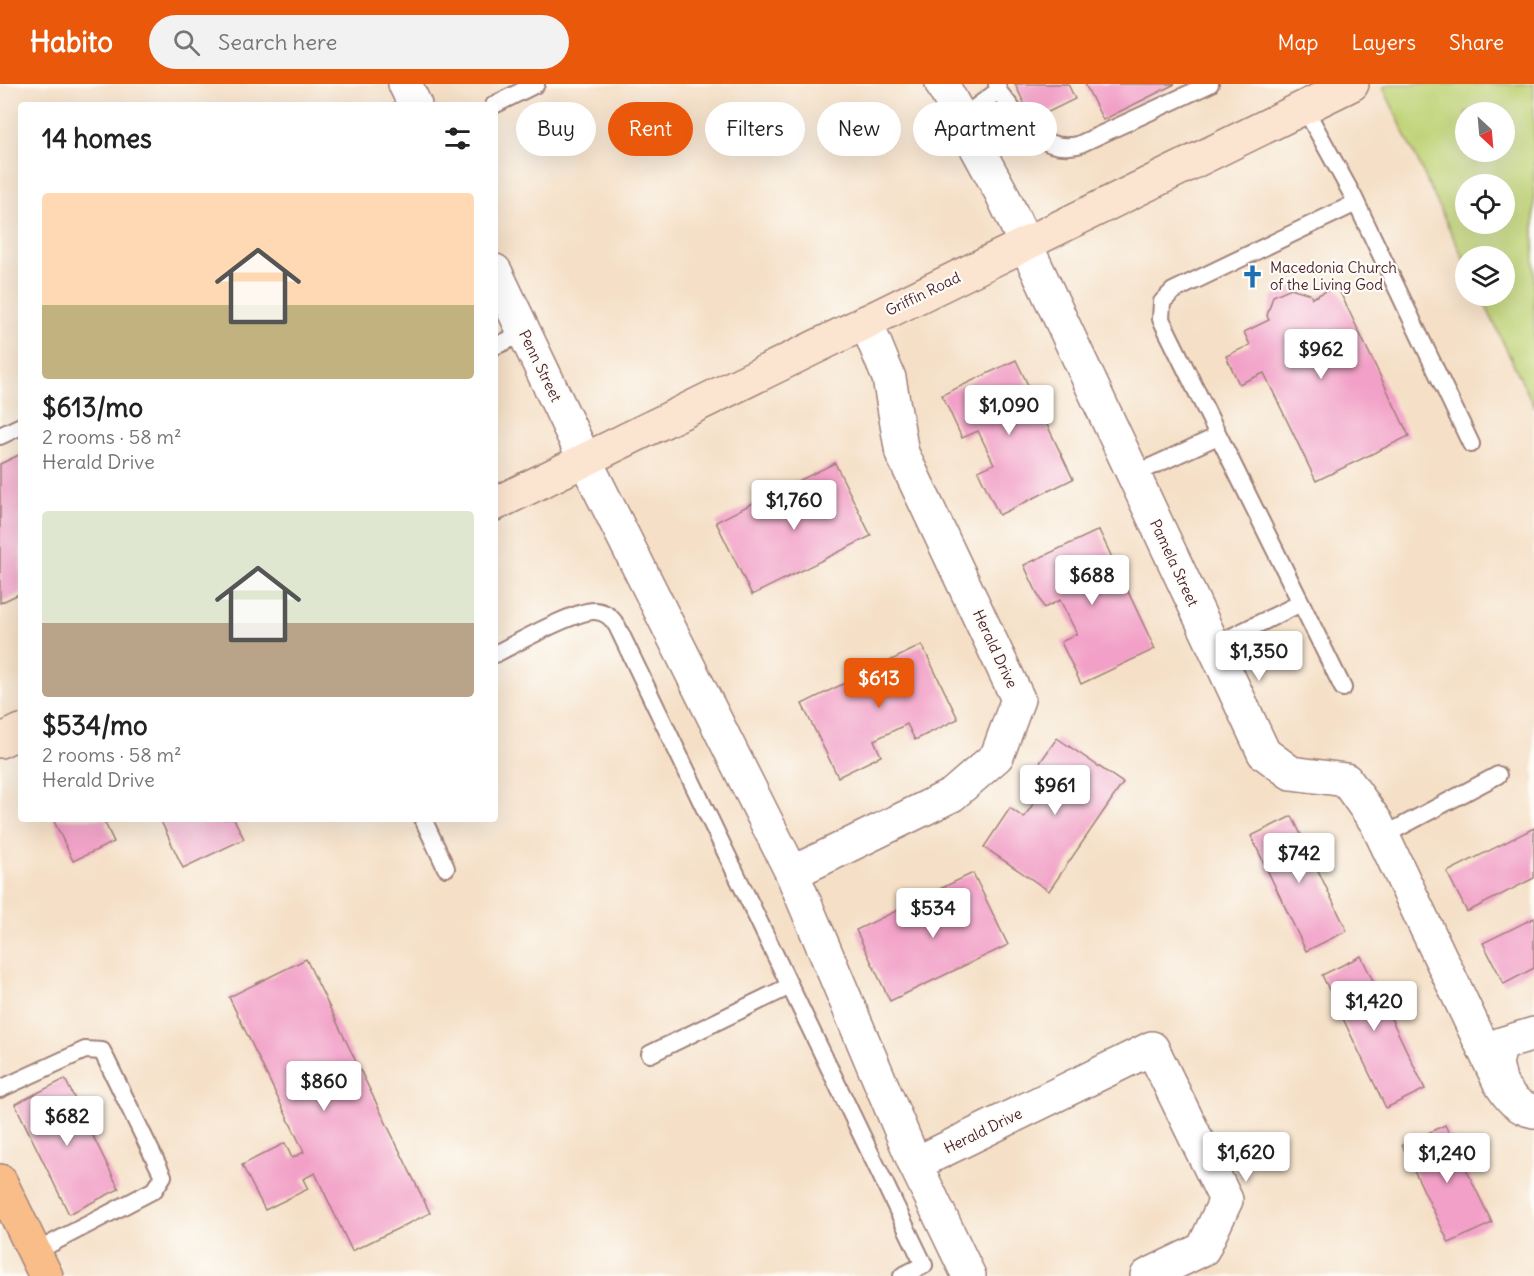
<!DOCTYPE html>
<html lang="en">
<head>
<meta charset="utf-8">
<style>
	:root { --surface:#fff; --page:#f2f2f2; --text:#222; --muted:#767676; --accent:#ea580c }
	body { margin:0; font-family:Delius,sans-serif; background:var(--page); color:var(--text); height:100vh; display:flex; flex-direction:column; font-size:22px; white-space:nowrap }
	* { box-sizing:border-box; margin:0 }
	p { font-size:20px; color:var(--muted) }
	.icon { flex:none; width:33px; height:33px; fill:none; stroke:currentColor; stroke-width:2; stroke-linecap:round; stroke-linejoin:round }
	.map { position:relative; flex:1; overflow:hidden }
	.side { position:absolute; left:18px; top:18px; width:480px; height:720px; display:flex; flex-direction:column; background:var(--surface); border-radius:6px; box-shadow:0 6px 24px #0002 }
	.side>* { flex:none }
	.banner { position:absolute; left:516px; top:18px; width:570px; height:54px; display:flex; gap:12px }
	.needle { width:39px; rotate:154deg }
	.buttons { position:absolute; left:1455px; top:18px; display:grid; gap:12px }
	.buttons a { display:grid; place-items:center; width:60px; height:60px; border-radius:50%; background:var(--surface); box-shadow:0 6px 24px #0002; font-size:30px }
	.price { position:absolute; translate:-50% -51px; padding:0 14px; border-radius:6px; background:#fff; color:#222; font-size:20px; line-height:39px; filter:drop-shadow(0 2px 3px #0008) }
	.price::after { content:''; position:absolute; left:50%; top:36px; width:18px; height:14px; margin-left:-9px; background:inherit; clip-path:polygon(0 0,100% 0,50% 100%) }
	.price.selected { background:var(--accent); color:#fff }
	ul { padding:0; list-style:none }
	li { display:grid; align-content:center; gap:12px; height:318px; padding:0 24px }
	li span { display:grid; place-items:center; height:186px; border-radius:6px; color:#555 }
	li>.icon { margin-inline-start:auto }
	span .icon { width:108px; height:108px; fill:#fffc; stroke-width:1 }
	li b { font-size:26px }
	h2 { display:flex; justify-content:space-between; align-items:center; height:72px; padding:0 24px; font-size:26px }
	.pill { padding:0 21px; border-radius:27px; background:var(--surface); box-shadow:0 6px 24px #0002; font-size:21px; line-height:54px }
	.pill.selected { background:var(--accent); color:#fff }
	header { display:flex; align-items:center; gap:36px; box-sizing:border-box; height:84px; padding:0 30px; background:var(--accent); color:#fff }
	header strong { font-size:28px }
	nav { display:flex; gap:33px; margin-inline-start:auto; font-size:21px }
	.search { width:420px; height:54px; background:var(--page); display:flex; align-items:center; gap:15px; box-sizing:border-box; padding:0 21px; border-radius:33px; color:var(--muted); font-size:22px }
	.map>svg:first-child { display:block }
	.grass { fill:#c0d377; stroke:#857951; stroke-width:1.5; fill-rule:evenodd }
	.building { fill:#f2a0c7 }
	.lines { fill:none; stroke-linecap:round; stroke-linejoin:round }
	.lane-casing { stroke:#a08079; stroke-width:20 }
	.street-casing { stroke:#a08079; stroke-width:36 }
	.secondary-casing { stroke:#a08079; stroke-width:36 }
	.highway-casing { stroke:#a08079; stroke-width:36 }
	.lane { stroke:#fff; stroke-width:16 }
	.street { stroke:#fff; stroke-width:33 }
	.secondary { stroke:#fce5d0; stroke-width:33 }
	.highway { stroke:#f8bd89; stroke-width:33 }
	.labels { text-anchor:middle; stroke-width:4.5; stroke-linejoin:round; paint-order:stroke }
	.poi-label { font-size:15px; fill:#4a1f2b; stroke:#fdfcf7; text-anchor:start }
	.street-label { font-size:15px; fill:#4a1f2b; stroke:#fdfcf7 }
</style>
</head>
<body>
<header>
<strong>Habito</strong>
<div class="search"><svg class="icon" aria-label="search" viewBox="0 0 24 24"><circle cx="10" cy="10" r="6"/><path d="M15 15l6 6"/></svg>Search here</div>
<nav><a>Map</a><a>Layers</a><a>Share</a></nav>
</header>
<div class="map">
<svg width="1534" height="1192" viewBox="0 0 1534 1192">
	<rect width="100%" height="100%" fill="#fdfcf7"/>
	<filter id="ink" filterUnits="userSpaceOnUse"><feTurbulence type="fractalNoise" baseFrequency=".0167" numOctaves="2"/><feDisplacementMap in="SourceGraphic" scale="12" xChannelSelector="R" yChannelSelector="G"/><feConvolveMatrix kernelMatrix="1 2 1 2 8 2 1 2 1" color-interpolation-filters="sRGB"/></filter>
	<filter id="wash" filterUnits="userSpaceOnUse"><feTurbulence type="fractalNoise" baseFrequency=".008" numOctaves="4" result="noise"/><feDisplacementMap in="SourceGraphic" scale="24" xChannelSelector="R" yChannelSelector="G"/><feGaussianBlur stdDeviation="1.35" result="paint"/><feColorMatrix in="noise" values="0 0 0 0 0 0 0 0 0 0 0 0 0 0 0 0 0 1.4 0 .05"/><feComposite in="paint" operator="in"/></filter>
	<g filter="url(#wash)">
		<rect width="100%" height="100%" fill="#f5e0c7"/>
		<path class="grass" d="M 1390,0 L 1534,0 L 1534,323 L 1481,212 L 1504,212 L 1504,172 L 1466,172 L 1465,178 L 1383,3 ZM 1466,28 L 1504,28 L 1504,68 L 1466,68 ZM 1466,100 L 1504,100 L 1504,140 L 1466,140 Z"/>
		<g id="blocks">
			<g class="building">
				<path d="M 1015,0 L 1068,0 L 1075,15 L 1032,36 Z"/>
				<path d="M 1085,0 L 1175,0 L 1103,36 Z"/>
				<path d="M 1337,202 L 1409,352 L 1316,397 L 1264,289 L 1239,300 L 1226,272 L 1250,261 L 1244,248 L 1269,236 L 1267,232 L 1273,212 L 1291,204 L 1310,210 L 1312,214 Z"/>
				<path d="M 1016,276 L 1073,395 L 999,431 L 978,387 L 994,380 L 978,347 L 962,354 L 942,311 Z"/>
				<path d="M 21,370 L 21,509 L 0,519 L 0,380 Z"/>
				<path d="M 835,379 L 871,452 L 752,511 L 716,438 L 759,416 L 766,432 L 800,416 L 792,400 Z"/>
				<path d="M 1099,446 L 1155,565 L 1081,600 L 1061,558 L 1077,550 L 1060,516 L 1044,524 L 1024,481 Z"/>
				<path d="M 922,561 L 958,635 L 915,656 L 907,640 L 874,656 L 881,672 L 838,693 L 802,620 Z"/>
				<path d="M 1057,654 L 1123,699 L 1049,807 L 984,763 L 1010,724 L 1024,734 L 1044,703 L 1030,693 Z"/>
				<path d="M 1292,732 L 1347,847 L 1306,867 L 1251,752 Z"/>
				<path d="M 53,735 L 113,735 L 105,739 L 114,758 L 73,777 Z"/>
				<path d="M 160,735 L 234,735 L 244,755 L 183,784 Z"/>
				<path d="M 1534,744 L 1534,794 L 1467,828 L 1447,788 Z"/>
				<path d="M 973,789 L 1008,861 L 890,917 L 856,846 L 898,826 L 905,840 L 939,825 L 931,809 Z"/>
				<path d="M 1534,834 L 1534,884 L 1504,900 L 1483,859 Z"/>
				<path d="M 1361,872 L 1425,1005 L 1386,1024 L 1322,891 Z"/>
				<path d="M 306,875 L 430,1129 L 352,1167 L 315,1089 L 303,1095 L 308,1105 L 265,1126 L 242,1081 L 285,1059 L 292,1074 L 304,1068 L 229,913 Z"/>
				<path d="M 65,995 L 119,1105 L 69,1130 L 15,1020 Z"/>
				<path d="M 1445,1041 L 1492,1139 L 1449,1159 L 1402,1061 Z"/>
			</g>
		</g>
	</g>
	<g filter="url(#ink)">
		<use href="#blocks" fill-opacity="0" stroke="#a08079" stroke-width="1.5"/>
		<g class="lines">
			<defs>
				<g id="lane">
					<path d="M 998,7 C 1023,36 1036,69 1078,61 L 1210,0"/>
					<path d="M 494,21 L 536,0"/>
					<path d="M 1304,23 L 1353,112 L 1471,360"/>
					<path d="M 961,34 L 998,7 L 997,0"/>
					<path d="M 495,262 L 525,249"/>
					<path d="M 0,352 L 21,342"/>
					<path d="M 1133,391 L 1218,352"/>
					<path d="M 1213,562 L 1301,519"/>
					<path d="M 495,570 C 515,560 575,526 595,527 C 606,528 611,533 617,542 L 924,1181 L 902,1192"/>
					<path d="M 1343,604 L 1161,235 L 1162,218 L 1173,207 L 1356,119"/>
					<path d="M 423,735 L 446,784"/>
					<path d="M 1383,752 L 1498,691"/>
					<path d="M 650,970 L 790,902"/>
					<path d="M 0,1005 L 85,966 L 102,967 L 163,1092 L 154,1106 L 35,1168"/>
				</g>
				<g id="street">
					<path d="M 405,0 L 415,21"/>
					<path d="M 942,0 L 1001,108 L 1264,669 L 1291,689 L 1346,696 L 1376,738 L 1500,999 C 1509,1013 1517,1024 1534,1027"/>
					<path d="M 495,187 L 585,376 L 792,789 L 915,1080"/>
					<path d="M 792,789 L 952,711 L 997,672 L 1018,615 L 902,369 L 889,294 L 866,238"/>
					<path d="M 1500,997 L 1496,979 L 1501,960 L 1534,950"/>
					<path d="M 969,1192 L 915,1080 L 1152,964 L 1226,1116 L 1203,1165 L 1147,1192"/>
				</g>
				<g id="secondary">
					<path d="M 495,420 L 1352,0"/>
					<path d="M 0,657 L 21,647"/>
				</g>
				<path id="highway" d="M 0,1097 L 46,1192"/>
			</defs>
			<use href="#lane" class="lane-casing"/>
			<use href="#street" class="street-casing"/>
			<use href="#secondary" class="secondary-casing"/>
			<use href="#highway" class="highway-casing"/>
			<use href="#lane" class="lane"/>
			<use href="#street" class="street"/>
			<use href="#secondary" class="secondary"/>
			<use href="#highway" class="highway"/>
		</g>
	</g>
	<defs>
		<symbol id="church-bare" viewBox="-9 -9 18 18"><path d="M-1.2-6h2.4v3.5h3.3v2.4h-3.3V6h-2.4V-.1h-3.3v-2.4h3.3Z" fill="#1f6fb2" stroke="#fdfcf7" stroke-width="2.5" paint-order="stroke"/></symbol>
	</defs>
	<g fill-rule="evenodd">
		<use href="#church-bare" x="1236" y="176" width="33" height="33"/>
	</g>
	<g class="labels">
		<g class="poi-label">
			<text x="1270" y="189">Macedonia Church<tspan x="1270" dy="17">of the Living God</tspan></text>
		</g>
		<g class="street-label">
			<text transform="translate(923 210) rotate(-26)" y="5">Griffin Road</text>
			<text transform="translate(540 282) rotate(64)" y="5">Penn Street</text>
			<text transform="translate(1174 479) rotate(65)" y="5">Pamela Street</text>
			<text transform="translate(995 565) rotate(65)" y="5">Herald Drive</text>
			<text transform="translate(983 1047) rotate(-26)" y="5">Herald Drive</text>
		</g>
	</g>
</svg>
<div class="buttons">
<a><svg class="needle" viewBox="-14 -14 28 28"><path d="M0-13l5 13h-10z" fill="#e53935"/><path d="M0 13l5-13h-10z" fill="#767676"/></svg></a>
<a><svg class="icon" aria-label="locate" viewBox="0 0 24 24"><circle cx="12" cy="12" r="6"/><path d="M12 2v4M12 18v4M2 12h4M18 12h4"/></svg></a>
<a><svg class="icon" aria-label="layers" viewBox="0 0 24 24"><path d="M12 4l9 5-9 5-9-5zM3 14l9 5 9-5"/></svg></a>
</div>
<b class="price" style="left:1321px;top:296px">$962</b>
<b class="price" style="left:1009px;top:352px">$1,090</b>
<b class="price" style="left:794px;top:447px">$1,760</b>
<b class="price" style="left:1092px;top:522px">$688</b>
<b class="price" style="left:1259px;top:598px">$1,350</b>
<b class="price selected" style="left:879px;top:625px">$613</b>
<b class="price" style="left:1055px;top:732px">$961</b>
<b class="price" style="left:1299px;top:800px">$742</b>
<b class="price" style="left:933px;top:855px">$534</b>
<b class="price" style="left:1374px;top:948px">$1,420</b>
<b class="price" style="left:324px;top:1028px">$860</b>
<b class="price" style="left:67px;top:1063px">$682</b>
<b class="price" style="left:1246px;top:1099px">$1,620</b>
<b class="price" style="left:1447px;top:1100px">$1,240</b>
<div class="banner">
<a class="pill">Buy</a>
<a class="pill selected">Rent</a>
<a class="pill">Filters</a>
<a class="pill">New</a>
<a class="pill">Apartment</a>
</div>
<section class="side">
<h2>14 homes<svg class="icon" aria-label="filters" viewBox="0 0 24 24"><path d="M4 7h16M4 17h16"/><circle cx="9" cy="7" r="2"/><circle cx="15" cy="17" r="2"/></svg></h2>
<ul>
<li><span style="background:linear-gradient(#ffd9b3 60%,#c2b280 0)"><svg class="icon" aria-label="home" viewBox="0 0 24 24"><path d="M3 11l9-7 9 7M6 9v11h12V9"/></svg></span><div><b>$613/mo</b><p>2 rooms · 58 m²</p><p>Herald Drive</p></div></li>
<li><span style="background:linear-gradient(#dfe7d0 60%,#b9a48a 0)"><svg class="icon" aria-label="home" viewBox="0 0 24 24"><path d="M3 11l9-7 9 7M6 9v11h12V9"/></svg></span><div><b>$534/mo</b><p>2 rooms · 58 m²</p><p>Herald Drive</p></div></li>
</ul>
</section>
</div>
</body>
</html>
